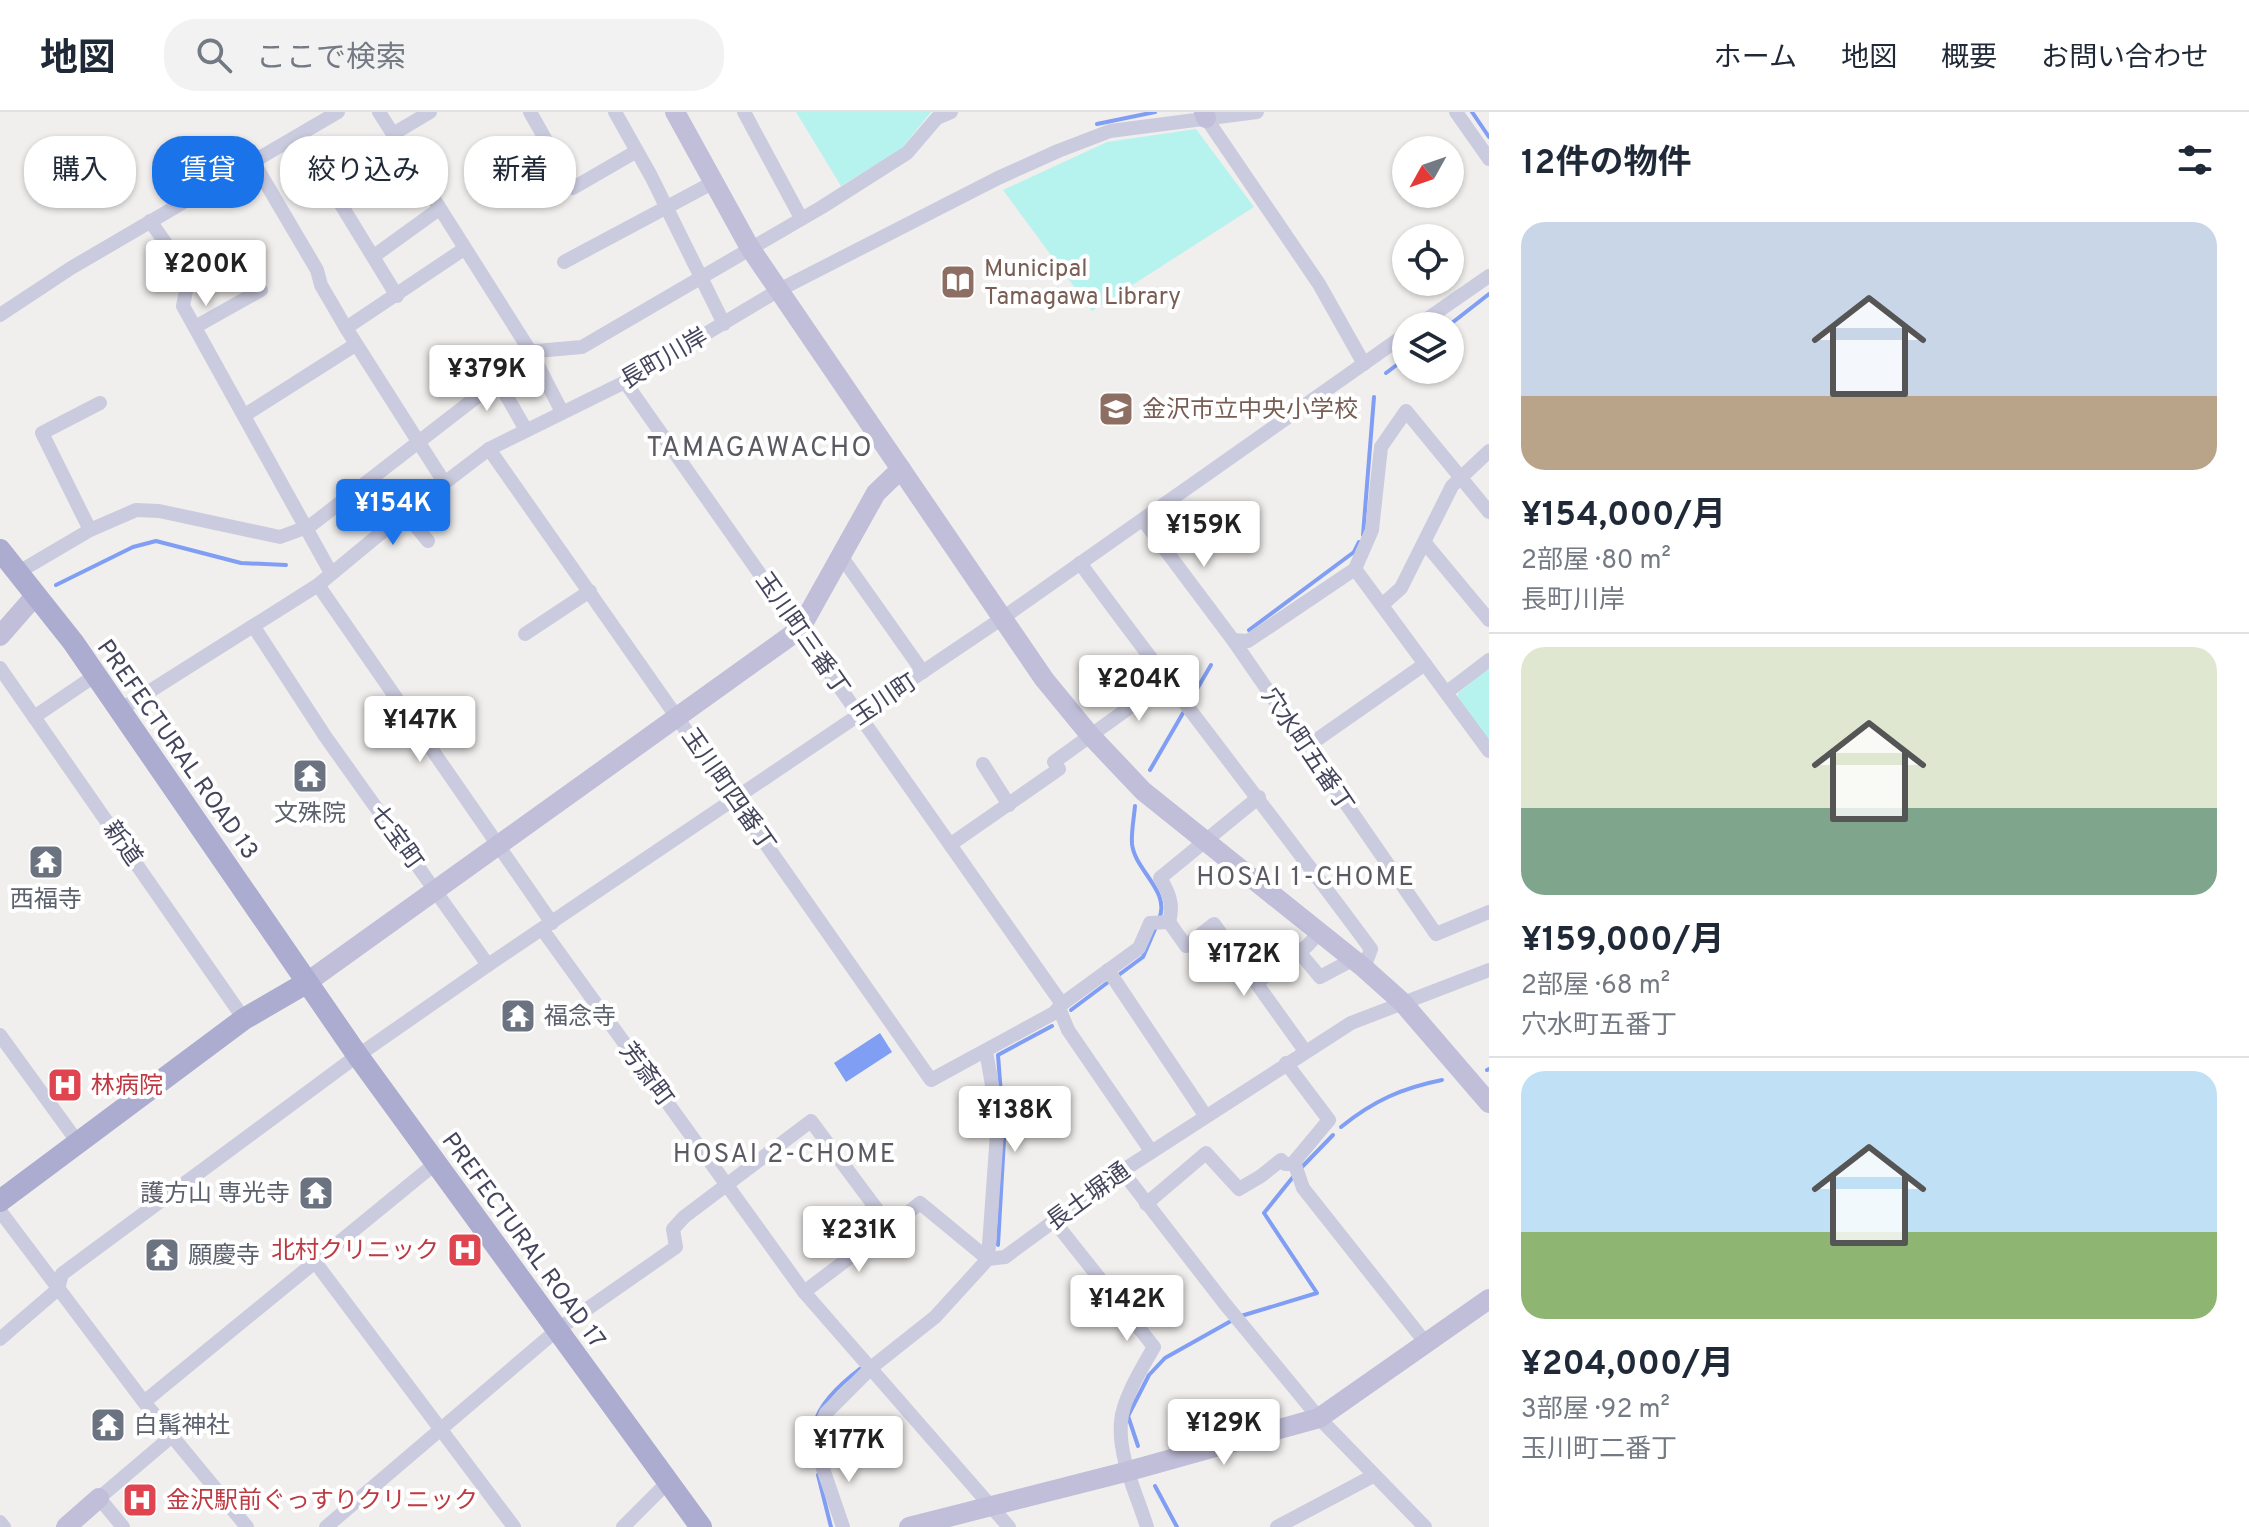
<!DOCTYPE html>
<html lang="ja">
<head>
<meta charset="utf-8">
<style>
	:root { --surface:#fff; --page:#f2f2f3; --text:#1f2937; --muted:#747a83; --line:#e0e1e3; --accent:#1a73e8 }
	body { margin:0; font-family:Overpass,"Noto Sans JP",sans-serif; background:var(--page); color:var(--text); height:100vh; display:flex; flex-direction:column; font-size:30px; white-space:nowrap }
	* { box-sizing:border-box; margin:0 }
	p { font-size:26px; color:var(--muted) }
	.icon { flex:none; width:44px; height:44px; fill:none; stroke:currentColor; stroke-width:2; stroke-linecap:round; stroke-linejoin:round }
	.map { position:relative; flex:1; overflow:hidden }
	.drawer { display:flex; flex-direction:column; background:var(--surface); width:760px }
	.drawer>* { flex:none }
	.guide { position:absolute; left:24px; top:24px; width:760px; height:72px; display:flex; gap:16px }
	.needle { width:52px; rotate:230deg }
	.buttons { position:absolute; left:1392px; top:24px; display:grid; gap:16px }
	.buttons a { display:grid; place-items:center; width:72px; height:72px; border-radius:50%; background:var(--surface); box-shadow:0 2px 6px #0004; font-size:40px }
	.price { position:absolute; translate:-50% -68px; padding:0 18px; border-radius:8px; background:#fff; color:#222; font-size:26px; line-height:52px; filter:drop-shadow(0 2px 4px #0008) }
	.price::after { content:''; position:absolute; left:50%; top:48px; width:24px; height:18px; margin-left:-12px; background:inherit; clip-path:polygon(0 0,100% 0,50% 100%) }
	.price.current { background:var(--accent); color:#fff }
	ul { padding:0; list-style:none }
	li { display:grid; align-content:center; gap:16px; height:424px; padding:0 32px }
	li+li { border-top:2px solid var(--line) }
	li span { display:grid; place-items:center; height:248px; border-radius:24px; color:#555 }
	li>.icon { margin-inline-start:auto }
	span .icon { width:144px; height:144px; fill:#fffc; stroke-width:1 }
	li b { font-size:34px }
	h2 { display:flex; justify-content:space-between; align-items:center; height:96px; padding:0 32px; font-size:34px }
	.chip { padding:0 28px; border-radius:32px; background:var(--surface); box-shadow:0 2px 6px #0004; font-size:28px; line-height:72px }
	.chip.current { background:var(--accent); color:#fff }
	header { display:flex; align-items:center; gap:48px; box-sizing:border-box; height:112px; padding:0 40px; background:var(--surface); border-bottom:2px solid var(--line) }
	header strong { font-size:38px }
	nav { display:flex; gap:44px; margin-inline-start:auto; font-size:28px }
	.search { width:560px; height:72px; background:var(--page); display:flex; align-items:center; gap:20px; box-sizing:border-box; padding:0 28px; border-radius:32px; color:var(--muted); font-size:30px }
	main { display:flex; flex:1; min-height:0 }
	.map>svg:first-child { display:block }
	.green { fill:#b7f3ee }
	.water { fill:#809ef4 }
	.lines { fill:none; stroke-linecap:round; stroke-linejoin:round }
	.stream { stroke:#809ef4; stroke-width:4 }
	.street { stroke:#cbcbdf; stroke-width:14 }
	.secondary { stroke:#c0bed9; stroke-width:20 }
	.primary { stroke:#acabd0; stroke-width:22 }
	.labels { text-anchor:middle; stroke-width:8; stroke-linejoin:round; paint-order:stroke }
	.education-label { font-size:24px; fill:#785e54; stroke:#fff; text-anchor:start }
	.street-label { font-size:24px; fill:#44445d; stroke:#fff }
	.worship-label { font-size:24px; fill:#5b616d; stroke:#fff; text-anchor:start }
	.health-label { font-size:24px; fill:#be3a42; stroke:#fff; text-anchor:start }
	.neighbourhood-label { font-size:26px; letter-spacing:2px; fill:#5b5a63; stroke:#fff }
	.quarter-label { font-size:28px; letter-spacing:2px; fill:#5b5a63; stroke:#fff }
</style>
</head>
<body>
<header>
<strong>地図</strong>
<div class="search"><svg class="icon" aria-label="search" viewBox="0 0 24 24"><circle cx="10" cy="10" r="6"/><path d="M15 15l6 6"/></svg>ここで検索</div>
<nav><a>ホーム</a><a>地図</a><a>概要</a><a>お問い合わせ</a></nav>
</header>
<main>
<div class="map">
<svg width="1489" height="1415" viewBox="0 0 1489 1415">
	<rect width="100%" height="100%" fill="#f1efed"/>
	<g class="green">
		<path d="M 796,0 L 931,0 L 901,37 L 841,74 Z"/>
		<path d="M 1196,17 L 1254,95 L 1092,199 L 1003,78 L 1107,30 Z"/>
		<path d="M 1489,556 L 1489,630 L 1458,585 L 1458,581 Z"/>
	</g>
	<path class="water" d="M 880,921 L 892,940 L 846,970 L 834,951 Z"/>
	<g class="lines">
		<g class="stream">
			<path d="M 1472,0 L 1489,25"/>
			<path d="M 1097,12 L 1155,0"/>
			<path d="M 1448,214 L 1489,182"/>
			<path d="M 1386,261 L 1406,246"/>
			<path d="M 1363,423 L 1374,285"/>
			<path d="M 56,473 L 133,435 L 156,429 L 241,451 L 286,453"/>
			<path d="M 1249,518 L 1354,440 L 1359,430"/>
			<path d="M 1190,589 L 1211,553"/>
			<path d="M 1150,658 L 1183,601"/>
			<path d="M 1135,694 C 1134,706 1131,720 1132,732 C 1135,759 1171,779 1159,807"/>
			<path d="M 1120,862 L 1143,845 L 1156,815"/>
			<path d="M 1071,898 L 1107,871"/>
			<path d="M 1487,958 L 1489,957"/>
			<path d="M 1341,1015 C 1373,989 1402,976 1442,968"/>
			<path d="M 1301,1056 L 1333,1023"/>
			<path d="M 998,1133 L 1006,993 L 1001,982 L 998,943 L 1052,914"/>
			<path d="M 1241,1204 L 1317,1181 L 1264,1101 L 1293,1065"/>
			<path d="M 815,1311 C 820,1289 844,1269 861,1256"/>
			<path d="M 1138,1334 L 1128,1304 L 1149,1263 L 1165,1246 L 1231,1209"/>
			<path d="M 818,1363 L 831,1415"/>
			<path d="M 1155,1374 L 1177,1415"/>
		</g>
		<g class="street">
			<path d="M 379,0 L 532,242 L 562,300"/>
			<path d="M 530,0 L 573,76 L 637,39"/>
			<path d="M 615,0 L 651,64 L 724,212"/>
			<path d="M 744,0 L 801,106"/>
			<path d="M 1456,0 L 1489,47"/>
			<path d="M 1206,6 L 1319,172 L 1364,252"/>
			<path d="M 393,22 L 430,0"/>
			<path d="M 299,24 L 397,184"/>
			<path d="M 254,51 L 317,158 L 321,173 L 346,216 L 464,137"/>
			<path d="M 150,109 L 189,164 L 183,194 L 331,461"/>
			<path d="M 374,144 L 439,97"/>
			<path d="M 564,150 L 714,70"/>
			<path d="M 0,203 L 71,156 L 338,0"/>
			<path d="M 1417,214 L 1489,164"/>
			<path d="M 195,215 L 261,178"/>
			<path d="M 346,216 L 444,370"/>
			<path d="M 470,243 L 498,269 L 526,318"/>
			<path d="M 625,270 L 1062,892"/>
			<path d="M 245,303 L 355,233"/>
			<path d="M 489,337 L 931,968 L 1054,901 L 1062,892 L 1139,836 L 1150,811 L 1169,810 L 1186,834 L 1214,812 L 1305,939"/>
			<path d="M 405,401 L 428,429"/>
			<path d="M 1143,408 L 1233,528 L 1436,822 L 1489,800"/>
			<path d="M 90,418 L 42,321 L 100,291"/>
			<path d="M 1425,431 L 1489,508"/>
			<path d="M 841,444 L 923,560"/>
			<path d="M 1080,451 C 1175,581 1275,707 1371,837 L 1364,856"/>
			<path d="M 1355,457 L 1489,639"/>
			<path d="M 17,461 L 90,418 L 136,398 L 159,399 L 280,425 L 310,414 L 536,239 L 582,235 L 822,95 L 907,41 L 937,6 L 951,0"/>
			<path d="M 318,473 L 552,811"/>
			<path d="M 1382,493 L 1401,476 L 1452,374 L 1489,339"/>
			<path d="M 254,515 L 325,624 L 488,853"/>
			<path d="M 525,522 L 590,479"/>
			<path d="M 1233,528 L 1248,529 L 1355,457 L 1372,418 L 1381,335 L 1406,299 L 1489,400"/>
			<path d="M 0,556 L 244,907"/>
			<path d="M 1447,580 L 1489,548"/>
			<path d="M 120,598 L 318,473 L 405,401 L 489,337 L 625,270 L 779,178 L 998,66 L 1058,39 L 1110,19 L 1257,0"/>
			<path d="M 34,605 L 96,563"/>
			<path d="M 1305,636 L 1425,552"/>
			<path d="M 983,652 L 1009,693"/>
			<path d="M 951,732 L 1059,657 L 1054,650 L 1166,569"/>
			<path d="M 1169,810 C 1174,793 1169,780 1160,766 L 1259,685"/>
			<path d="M 542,817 L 804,1180 L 1009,1415"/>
			<path d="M 1299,840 L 1320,865 L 1352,848"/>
			<path d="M 1108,858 L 1205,1003"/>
			<path d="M 1256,871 L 1307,834 L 1319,821"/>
			<path d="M 1059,896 L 1068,918 L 1151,1039"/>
			<path d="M 0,923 L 79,1032"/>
			<path d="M 986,939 L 998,1007 L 988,1147"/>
			<path d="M 1286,951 L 1329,1008 L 1294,1050 L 1303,1076 L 1425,1230"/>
			<path d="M 1122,1059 L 1225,1192 L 1319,1306 L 1425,1415"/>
			<path d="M 1146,1092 L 1206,1041 L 1239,1077 L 1261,1064 L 1281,1048 L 1285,1052 L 1295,1052"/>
			<path d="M 0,1099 L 144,1290 L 247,1415"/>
			<path d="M 1054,1109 L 1154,1235 C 1143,1254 1122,1288 1121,1310 C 1118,1345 1137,1383 1147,1415"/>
			<path d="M 315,1150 L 514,1415"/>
			<path d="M 804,1180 L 890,1115"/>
			<path d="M 0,1227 L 58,1177 L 62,1162 L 350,949 L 488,853 L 1004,505 L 1406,222"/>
			<path d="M 144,1290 L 436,1051"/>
			<path d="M 0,1410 L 4,1415"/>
			<path d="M 123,1415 L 99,1386 L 172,1324"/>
			<path d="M 326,1415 L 557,1218 L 676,1135 L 673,1117 L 684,1105 L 811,1009 L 890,1115 L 920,1091 L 988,1147"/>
			<path d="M 623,1415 L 669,1369"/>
			<path d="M 843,1415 L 818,1342 L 819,1318 L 826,1301 L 872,1255 L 935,1205 L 988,1147 L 1005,1145 L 1122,1059 L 1351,911 L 1489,858"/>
			<path d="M 1277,1415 L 1373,1364"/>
		</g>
		<g class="secondary">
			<path d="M 675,0 L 750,136 L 1044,567 L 1090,623 L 1143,679 L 1364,856 L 1402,890 L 1489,991"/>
			<path d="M 1204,0 L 1206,6"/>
			<path d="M 0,524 L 35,484"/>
			<path d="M 306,871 L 800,517 L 876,381 L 901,357"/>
			<path d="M 66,1415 L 99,1386"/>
			<path d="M 909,1415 L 1129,1359 L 1319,1306 L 1489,1187"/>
		</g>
		<g class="primary">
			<path d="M 0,438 L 73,530 L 358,944 L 701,1415"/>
			<path d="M 0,1089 L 244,907 L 306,871"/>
		</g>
	</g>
	<defs>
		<symbol id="library-square" viewBox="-11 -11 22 22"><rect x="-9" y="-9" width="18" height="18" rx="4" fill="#8d6e63" stroke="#fff"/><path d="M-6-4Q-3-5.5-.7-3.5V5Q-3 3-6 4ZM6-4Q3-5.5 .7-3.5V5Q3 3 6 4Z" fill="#fff"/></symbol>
		<symbol id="school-square" viewBox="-11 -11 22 22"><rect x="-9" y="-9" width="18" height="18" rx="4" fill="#8d6e63" stroke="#fff"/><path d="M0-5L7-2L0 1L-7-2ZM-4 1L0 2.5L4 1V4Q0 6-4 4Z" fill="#fff"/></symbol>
		<symbol id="temple-square" viewBox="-11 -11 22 22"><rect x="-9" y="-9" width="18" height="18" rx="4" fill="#6b7280" stroke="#fff"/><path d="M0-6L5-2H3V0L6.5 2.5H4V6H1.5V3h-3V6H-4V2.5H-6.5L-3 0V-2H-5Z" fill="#fff"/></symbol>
		<symbol id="hospital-square" viewBox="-11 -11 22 22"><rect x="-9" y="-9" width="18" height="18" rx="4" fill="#e0444e" stroke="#fff"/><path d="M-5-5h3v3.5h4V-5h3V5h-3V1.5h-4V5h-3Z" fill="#fff"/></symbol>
	</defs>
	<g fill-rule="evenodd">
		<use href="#library-square" x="938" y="150" width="40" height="40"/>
		<use href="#school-square" x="1096" y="277" width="40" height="40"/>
		<use href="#temple-square" x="290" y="644" width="40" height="40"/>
		<use href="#temple-square" x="26" y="730" width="40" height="40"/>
		<use href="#temple-square" x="498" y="884" width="40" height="40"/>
		<use href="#hospital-square" x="45" y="953" width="40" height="40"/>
		<use href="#temple-square" x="296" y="1061" width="40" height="40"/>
		<use href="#hospital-square" x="445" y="1118" width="40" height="40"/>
		<use href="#temple-square" x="142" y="1123" width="40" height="40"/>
		<use href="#temple-square" x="88" y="1293" width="40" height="40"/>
		<use href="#hospital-square" x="120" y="1368" width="40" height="40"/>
	</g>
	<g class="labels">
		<g class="education-label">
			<text x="984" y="164">Municipal<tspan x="984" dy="28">Tamagawa Library</tspan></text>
			<text x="1142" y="305">金沢市立中央小学校</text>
		</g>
		<g class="street-label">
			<text transform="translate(664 246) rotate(-30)" y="8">長町川岸</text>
			<text transform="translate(803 522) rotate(55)" y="8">玉川町三番丁</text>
			<text transform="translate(884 587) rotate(-34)" y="8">玉川町</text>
			<text transform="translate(178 637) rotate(55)" y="8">PREFECTURAL ROAD 13</text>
			<text transform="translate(1308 638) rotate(56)" y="8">穴水町五番丁</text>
			<text transform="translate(729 678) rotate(55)" y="8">玉川町四番丁</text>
			<text transform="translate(397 725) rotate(54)" y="8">七宝町</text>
			<text transform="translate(123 731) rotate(55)" y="8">新道</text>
			<text transform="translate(647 962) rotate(53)" y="8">芳斎町</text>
			<text transform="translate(1088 1084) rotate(-36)" y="8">長土塀通</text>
			<text transform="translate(524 1128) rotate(54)" y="8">PREFECTURAL ROAD 17</text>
		</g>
		<g class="worship-label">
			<text x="310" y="709" text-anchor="middle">文殊院</text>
			<text x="46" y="795" text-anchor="middle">西福寺</text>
			<text x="544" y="912">福念寺</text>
			<text x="290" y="1089" text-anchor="end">護方山 専光寺</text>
			<text x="188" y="1151">願慶寺</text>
			<text x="134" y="1321">白髯神社</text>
		</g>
		<g class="health-label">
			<text x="91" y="981">林病院</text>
			<text x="439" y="1146" text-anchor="end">北村クリニック</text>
			<text x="166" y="1396">金沢駅前ぐっすりクリニック</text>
		</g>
		<g class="neighbourhood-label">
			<text x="1306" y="773">HOSAI 1-CHOME</text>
			<text x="785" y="1050">HOSAI 2-CHOME</text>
		</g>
		<g class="quarter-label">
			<text x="760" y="344">TAMAGAWACHO</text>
		</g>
	</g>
</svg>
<div class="buttons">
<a><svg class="needle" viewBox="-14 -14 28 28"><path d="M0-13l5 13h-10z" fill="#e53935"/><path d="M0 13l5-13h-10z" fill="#747a83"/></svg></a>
<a><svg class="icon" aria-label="locate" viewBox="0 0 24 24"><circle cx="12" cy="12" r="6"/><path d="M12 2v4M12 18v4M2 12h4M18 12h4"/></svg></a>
<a><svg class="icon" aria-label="layers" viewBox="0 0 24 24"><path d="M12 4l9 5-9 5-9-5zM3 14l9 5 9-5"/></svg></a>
</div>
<b class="price" style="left:206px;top:196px">¥200K</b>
<b class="price" style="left:487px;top:301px">¥379K</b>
<b class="price current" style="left:393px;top:435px">¥154K</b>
<b class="price" style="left:1204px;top:457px">¥159K</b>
<b class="price" style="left:1139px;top:611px">¥204K</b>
<b class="price" style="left:420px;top:652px">¥147K</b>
<b class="price" style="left:1244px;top:886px">¥172K</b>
<b class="price" style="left:1015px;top:1042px">¥138K</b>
<b class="price" style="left:859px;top:1162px">¥231K</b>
<b class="price" style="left:1127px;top:1231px">¥142K</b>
<b class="price" style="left:1224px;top:1355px">¥129K</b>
<b class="price" style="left:849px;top:1372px">¥177K</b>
<div class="guide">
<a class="chip">購入</a>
<a class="chip current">賃貸</a>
<a class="chip">絞り込み</a>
<a class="chip">新着</a>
</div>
</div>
<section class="drawer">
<h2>12件の物件<svg class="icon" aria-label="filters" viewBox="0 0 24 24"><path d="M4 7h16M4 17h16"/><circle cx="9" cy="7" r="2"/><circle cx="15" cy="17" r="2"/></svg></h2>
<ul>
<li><span style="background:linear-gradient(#c9d6e8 70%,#b9a48a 0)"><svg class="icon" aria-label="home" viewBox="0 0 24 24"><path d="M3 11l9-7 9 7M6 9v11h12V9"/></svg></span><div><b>¥154,000/月</b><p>2部屋 · 80 m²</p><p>長町川岸</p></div></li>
<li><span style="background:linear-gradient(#dfe7d0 65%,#7fa58c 0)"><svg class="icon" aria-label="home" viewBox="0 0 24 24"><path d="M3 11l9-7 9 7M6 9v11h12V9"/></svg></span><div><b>¥159,000/月</b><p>2部屋 · 68 m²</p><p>穴水町五番丁</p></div></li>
<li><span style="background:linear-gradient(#bfe0f5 65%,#8fb573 0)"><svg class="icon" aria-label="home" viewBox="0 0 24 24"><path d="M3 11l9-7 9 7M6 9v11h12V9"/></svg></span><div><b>¥204,000/月</b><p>3部屋 · 92 m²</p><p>玉川町二番丁</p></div></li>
</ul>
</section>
</main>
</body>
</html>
